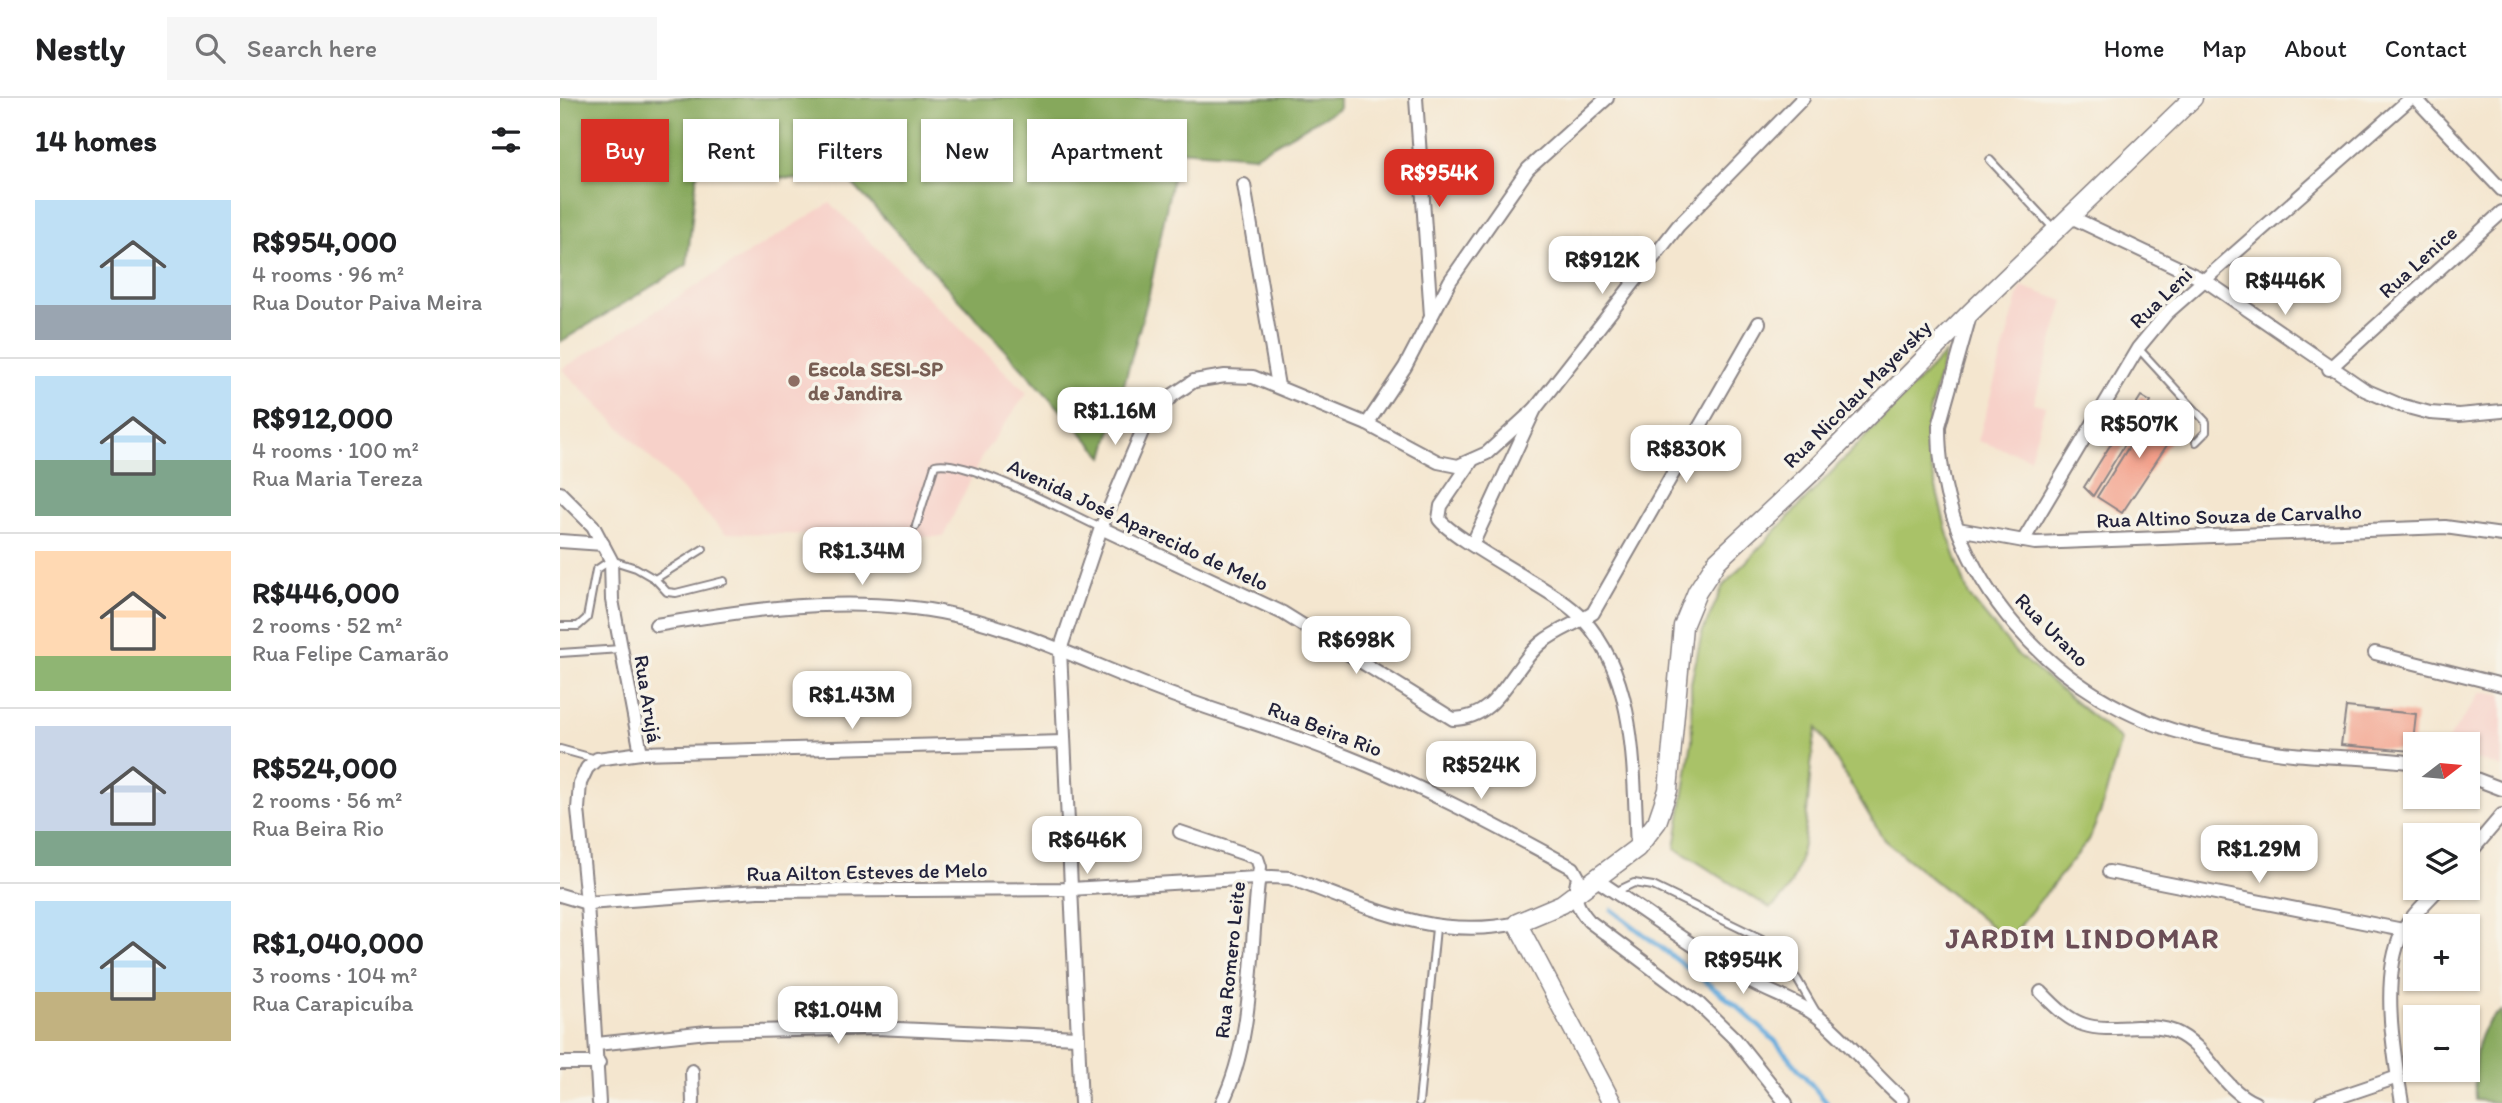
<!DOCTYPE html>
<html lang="en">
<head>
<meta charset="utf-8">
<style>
	:root { --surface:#fff; --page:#f6f6f6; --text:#202124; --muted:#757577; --line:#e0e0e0; --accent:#d93025 }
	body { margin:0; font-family:Itim,sans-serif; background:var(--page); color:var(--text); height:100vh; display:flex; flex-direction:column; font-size:26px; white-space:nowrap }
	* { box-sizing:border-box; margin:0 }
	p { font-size:23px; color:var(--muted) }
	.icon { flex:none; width:38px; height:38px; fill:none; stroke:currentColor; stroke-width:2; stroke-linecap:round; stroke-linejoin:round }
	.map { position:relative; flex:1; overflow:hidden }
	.sheet { display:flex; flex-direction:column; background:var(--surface); width:560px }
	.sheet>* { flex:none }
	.hud { position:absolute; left:21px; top:21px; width:665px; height:63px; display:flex; gap:14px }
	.needle { width:46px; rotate:74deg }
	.controls { position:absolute; left:1843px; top:634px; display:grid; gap:14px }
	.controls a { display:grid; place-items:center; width:77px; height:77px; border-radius:0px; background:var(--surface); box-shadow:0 2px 5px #0004; font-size:35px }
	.price { position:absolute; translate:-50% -60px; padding:0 16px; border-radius:14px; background:#fff; color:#222; font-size:23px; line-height:46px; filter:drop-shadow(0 2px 4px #0008) }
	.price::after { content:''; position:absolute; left:50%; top:42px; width:21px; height:16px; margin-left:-10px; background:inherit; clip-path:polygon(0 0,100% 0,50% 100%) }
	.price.current { background:var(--accent); color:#fff }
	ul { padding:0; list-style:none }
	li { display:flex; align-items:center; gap:21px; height:175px; padding:0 35px }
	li+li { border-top:2px solid var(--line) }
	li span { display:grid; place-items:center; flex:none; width:196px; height:140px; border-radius:0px; color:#555 }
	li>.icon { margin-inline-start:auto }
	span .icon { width:84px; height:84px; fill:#fffc; stroke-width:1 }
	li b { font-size:30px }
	h2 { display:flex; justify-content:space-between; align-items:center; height:84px; padding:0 35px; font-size:30px }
	.chip { padding:0 24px; border-radius:0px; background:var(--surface); box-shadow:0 2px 5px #0004; font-size:24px; line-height:63px }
	.chip.current { background:var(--accent); color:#fff }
	header { display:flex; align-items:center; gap:42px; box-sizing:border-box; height:98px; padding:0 35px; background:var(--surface); border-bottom:2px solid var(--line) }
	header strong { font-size:33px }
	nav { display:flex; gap:38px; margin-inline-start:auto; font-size:24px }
	.search { width:490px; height:63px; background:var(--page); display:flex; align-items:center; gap:18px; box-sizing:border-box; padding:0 24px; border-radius:0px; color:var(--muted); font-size:26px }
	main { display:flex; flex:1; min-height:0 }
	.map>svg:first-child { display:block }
	.built { fill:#f7d1c9 }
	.green { fill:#a9c268; stroke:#667252; stroke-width:2 }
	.forest { fill:#86a85c; stroke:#54654c; stroke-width:2 }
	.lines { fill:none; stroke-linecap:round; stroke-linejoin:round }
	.stream { stroke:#67acdd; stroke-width:5 }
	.building { fill:#f39e88 }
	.lane-casing { stroke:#8b8485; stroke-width:10 }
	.street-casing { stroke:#8b8485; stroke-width:16 }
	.secondary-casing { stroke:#8b8485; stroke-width:21 }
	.lane { stroke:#fff; stroke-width:6 }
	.street { stroke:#fff; stroke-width:12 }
	.secondary { stroke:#fff; stroke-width:18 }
	.education-dot { fill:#8d6e63; stroke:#f7f3e8; stroke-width:2.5 }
	.labels { text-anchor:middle; stroke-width:7; stroke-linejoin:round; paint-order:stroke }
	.street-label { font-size:21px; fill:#22223b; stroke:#f7f3e8 }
	.education-label { font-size:21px; font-weight:bold; fill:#785e54; stroke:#f7f3e8; text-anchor:start }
	.district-label { font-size:28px; font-weight:bold; letter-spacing:2px; fill:#6b4d56; stroke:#f7f3e8 }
</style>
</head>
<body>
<header>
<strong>Nestly</strong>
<div class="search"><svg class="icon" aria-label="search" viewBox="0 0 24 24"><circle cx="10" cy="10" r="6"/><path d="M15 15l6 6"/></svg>Search here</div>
<nav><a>Home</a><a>Map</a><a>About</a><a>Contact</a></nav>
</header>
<main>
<section class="sheet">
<h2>14 homes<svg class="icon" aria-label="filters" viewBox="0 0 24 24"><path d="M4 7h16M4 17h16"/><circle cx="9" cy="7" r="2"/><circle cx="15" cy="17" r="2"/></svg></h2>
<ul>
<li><span style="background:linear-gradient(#bfe0f5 75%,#9aa5b1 0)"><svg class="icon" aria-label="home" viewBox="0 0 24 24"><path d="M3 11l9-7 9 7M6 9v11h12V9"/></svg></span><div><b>R$954,000</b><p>4 rooms · 96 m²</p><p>Rua Doutor Paiva Meira</p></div></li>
<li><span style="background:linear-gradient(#bfe0f5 60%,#7fa58c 0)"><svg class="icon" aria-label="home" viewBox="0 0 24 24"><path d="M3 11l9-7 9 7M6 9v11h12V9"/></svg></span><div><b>R$912,000</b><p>4 rooms · 100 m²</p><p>Rua Maria Tereza</p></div></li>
<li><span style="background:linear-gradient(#ffd9b3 75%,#8fb573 0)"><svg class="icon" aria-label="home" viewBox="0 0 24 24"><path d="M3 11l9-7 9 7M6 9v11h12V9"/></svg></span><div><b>R$446,000</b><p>2 rooms · 52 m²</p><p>Rua Felipe Camarão</p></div></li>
<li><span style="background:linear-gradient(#c9d6e8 75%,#7fa58c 0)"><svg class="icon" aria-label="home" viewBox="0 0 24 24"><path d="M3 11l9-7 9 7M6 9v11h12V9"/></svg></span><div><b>R$524,000</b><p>2 rooms · 56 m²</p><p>Rua Beira Rio</p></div></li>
<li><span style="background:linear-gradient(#bfe0f5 65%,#c2b280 0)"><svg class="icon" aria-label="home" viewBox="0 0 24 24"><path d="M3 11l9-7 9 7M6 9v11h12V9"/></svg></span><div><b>R$1,040,000</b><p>3 rooms · 104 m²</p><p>Rua Carapicuíba</p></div></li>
</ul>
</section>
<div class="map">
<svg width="1942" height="1005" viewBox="0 0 1942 1005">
	<rect width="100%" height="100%" fill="#f7f3e8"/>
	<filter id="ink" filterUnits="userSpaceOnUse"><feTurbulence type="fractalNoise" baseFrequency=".0143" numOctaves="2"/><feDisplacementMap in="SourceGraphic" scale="14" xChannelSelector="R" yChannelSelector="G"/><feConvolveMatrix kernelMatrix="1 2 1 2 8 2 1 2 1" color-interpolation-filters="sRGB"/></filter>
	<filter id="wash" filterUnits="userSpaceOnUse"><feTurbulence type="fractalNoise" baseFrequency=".00686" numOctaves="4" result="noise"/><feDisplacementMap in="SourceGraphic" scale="28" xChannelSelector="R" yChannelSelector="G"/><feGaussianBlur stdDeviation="1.57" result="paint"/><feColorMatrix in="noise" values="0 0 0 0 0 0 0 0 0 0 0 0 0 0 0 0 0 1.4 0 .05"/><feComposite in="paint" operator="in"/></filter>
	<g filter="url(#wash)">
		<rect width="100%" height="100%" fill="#f4e6cf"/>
		<g class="built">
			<path d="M 270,105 L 467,295 L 422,358 L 383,439 L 165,435 L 2,271 Z"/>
			<path d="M 1461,188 L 1504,203 L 1474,305 L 1485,308 L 1470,360 L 1418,343 Z"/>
			<path d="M 1921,594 L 1942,597 L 1942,670 L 1908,658 L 1908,646 L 1885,646 Z"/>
		</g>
		<path class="green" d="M 1385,255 L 1369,315 L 1371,369 L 1387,434 L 1409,498 L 1456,555 L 1561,642 L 1541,713 L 1529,742 L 1448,842 L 1324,742 L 1257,630 C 1243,678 1257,781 1210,810 L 1115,750 L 1132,643 L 1131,585 L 1142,535 L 1163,488 Z"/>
		<g class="forest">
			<path d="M 0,0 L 779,0 L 779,10 L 694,58 L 618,52 L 589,196 L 544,359 L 278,70 L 244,82 L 200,78 L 156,62 L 137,76 L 127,167 L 0,244 Z"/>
			<path d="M 1942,913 L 1942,1005 L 1915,1002 C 1914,971 1911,930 1942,913 Z"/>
		</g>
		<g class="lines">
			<path class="stream" d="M 1052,812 L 1177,908 L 1215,943 L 1267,1005"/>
		</g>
		<g id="blocks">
			<g class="building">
				<path d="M 1581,298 L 1591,304 L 1533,398 L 1524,389 Z"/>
				<path d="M 1594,309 L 1621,326 L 1562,415 L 1537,399 Z"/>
				<path d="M 1786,609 L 1856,616 L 1852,653 L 1781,647 Z"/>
			</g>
		</g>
	</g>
	<g filter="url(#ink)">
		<use href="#blocks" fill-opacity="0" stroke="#8b8485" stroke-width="2"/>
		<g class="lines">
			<defs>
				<g id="lane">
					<path d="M 1430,62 L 1495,132"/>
					<path d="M 1578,250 L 1646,324 L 1646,334 L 1636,344"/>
					<path d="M 356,428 L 375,367 C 404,359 509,415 541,430"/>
					<path d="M 95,481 L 143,451"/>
					<path d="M 0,528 L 18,528 L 27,520 L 36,472 L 51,462 L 76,470 L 95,481 L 107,494 L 116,495 L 164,483"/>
					<path d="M 0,555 L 61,551"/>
					<path d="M 0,651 L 36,661"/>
					<path d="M 1055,794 L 1074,785 L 1093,788 L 1202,841 L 1237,881 L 1255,912"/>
					<path d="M 859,1005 L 876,830"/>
				</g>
				<g id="street">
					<path d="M 856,0 L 871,218"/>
					<path d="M 1855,0 L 1942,92"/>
					<path d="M 684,87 L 718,288"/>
					<path d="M 1511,119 L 1646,183 L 1805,292 L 1840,307 L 1870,315 L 1899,317 L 1942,313"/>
					<path d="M 1411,214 L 1379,328 C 1378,477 1497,608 1639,639 C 1670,646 1701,653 1733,656 C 1774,660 1815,659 1855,665"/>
					<path d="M 1769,271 L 1942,114"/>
					<path d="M 807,326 L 845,269 L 890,183 L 968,71 L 1047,0"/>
					<path d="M 911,364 L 881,408 L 879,421 C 889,436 949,469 967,481 C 985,492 1008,505 1023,521 C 1078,581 1073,674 1077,750"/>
					<path d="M 0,395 L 33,428 L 51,462 L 52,502 L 81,655 L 37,661 L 27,670 L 20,685 L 18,711 L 27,805 L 39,1005"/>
					<path d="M 541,430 L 723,515 L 893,621 C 939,621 950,571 981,545 C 997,532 1016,526 1033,515 L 1199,225"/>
					<path d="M 1398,431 L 1475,445 L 1885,429 L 1942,437"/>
					<path d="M 0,443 L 43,446"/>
					<path d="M 1463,443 L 1578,250 L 1607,215 L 1851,0"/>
					<path d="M 913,445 L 975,311 L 1118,128 L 1243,0"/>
					<path d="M 96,527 C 178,513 260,501 344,509 C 439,517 526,566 615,598 C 666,617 719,632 770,652 C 854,684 935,727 1013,770 L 1018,779 C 1013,798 1015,807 1029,823 L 1138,905 L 1175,941 L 1226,1005"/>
					<path d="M 1815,555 L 1942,587"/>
					<path d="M 81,655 L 504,644"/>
					<path d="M 1908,678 L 1942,691"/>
					<path d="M 620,734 L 697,760 L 700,769 C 689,844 696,937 662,1005"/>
					<path d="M 1908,757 L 1942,717"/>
					<path d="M 1549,774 L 1843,832"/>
					<path d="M 1034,780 C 1086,814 1136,852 1191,884 C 1213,896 1237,903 1257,918 C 1288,942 1312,975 1342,1001"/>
					<path d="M 0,797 L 27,805 L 198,793 L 511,791 L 712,779 L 730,780 C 806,808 874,843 957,825"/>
					<path d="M 1481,894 C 1516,931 1527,932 1577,929 C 1590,929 1603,929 1615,934 C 1648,948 1661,991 1695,1005"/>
					<path d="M 37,946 L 147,934 L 316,930 L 518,939"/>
					<path d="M 0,965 L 39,965"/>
					<path d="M 132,973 L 133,1005"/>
					<path d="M 521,1005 L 500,552 L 541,430 L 587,322 L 613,297 L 634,283 L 665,278 L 693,279 L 807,326 L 878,364 L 898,368 L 927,355 L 975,311"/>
					<path d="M 1761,1005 L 1838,979"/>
					<path d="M 1842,1005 C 1834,957 1820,880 1842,835 C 1850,818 1868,803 1880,789"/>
				</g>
				<path id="secondary" d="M 1052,1005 L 957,825 L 1002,806 L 1077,750 L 1097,724 L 1108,692 L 1123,528 L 1137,494 L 1157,463 L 1249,377 L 1411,214 L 1633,0"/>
			</defs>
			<use href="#lane" class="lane-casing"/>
			<use href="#street" class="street-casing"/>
			<use href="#secondary" class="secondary-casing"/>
			<use href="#lane" class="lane"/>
			<use href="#street" class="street"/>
			<use href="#secondary" class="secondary"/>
		</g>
	</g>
	<circle class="education-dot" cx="234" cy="283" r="7"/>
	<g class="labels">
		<g class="street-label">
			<text transform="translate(1858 164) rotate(-42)" y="7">Rua Lenice</text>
			<text transform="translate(1601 200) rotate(-44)" y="7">Rua Leni</text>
			<text transform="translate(1297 296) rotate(-45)" y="7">Rua Nicolau Mayevsky</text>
			<text transform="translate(1669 418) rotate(-2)" y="7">Rua Altino Souza de Carvalho</text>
			<text transform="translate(578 427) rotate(25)" y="7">Avenida José Aparecido de Melo</text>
			<text transform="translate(1492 532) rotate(45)" y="7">Rua Urano</text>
			<text transform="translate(88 601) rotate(81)" y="7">Rua Arujá</text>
			<text transform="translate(765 631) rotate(21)" y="7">Rua Beira Rio</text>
			<text transform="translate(307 774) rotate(-1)" y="7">Rua Ailton Esteves de Melo</text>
			<text transform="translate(670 862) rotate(-84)" y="7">Rua Romero Leite</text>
		</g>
		<g class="education-label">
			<text x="248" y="278">Escola SESI-SP<tspan x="248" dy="24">de Jandira</tspan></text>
		</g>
		<g class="district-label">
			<text x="1523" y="850">JARDIM LINDOMAR</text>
		</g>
	</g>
</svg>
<div class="controls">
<a><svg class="needle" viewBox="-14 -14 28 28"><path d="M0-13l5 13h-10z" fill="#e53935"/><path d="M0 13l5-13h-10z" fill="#757577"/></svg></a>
<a><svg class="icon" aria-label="layers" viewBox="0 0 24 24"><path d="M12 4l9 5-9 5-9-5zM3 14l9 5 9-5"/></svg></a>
<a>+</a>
<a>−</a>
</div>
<b class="price current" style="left:879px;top:111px">R$954K</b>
<b class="price" style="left:1042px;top:198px">R$912K</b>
<b class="price" style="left:1725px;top:219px">R$446K</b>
<b class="price" style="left:555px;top:349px">R$1.16M</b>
<b class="price" style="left:1579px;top:362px">R$507K</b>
<b class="price" style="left:1126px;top:387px">R$830K</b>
<b class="price" style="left:302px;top:489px">R$1.34M</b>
<b class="price" style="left:796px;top:578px">R$698K</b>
<b class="price" style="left:292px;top:633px">R$1.43M</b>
<b class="price" style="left:921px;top:703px">R$524K</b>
<b class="price" style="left:527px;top:778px">R$646K</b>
<b class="price" style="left:1699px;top:787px">R$1.29M</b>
<b class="price" style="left:1183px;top:898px">R$954K</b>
<b class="price" style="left:278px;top:948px">R$1.04M</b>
<div class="hud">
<a class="chip current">Buy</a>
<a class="chip">Rent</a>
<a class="chip">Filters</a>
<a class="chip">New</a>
<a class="chip">Apartment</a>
</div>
</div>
</main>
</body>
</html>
